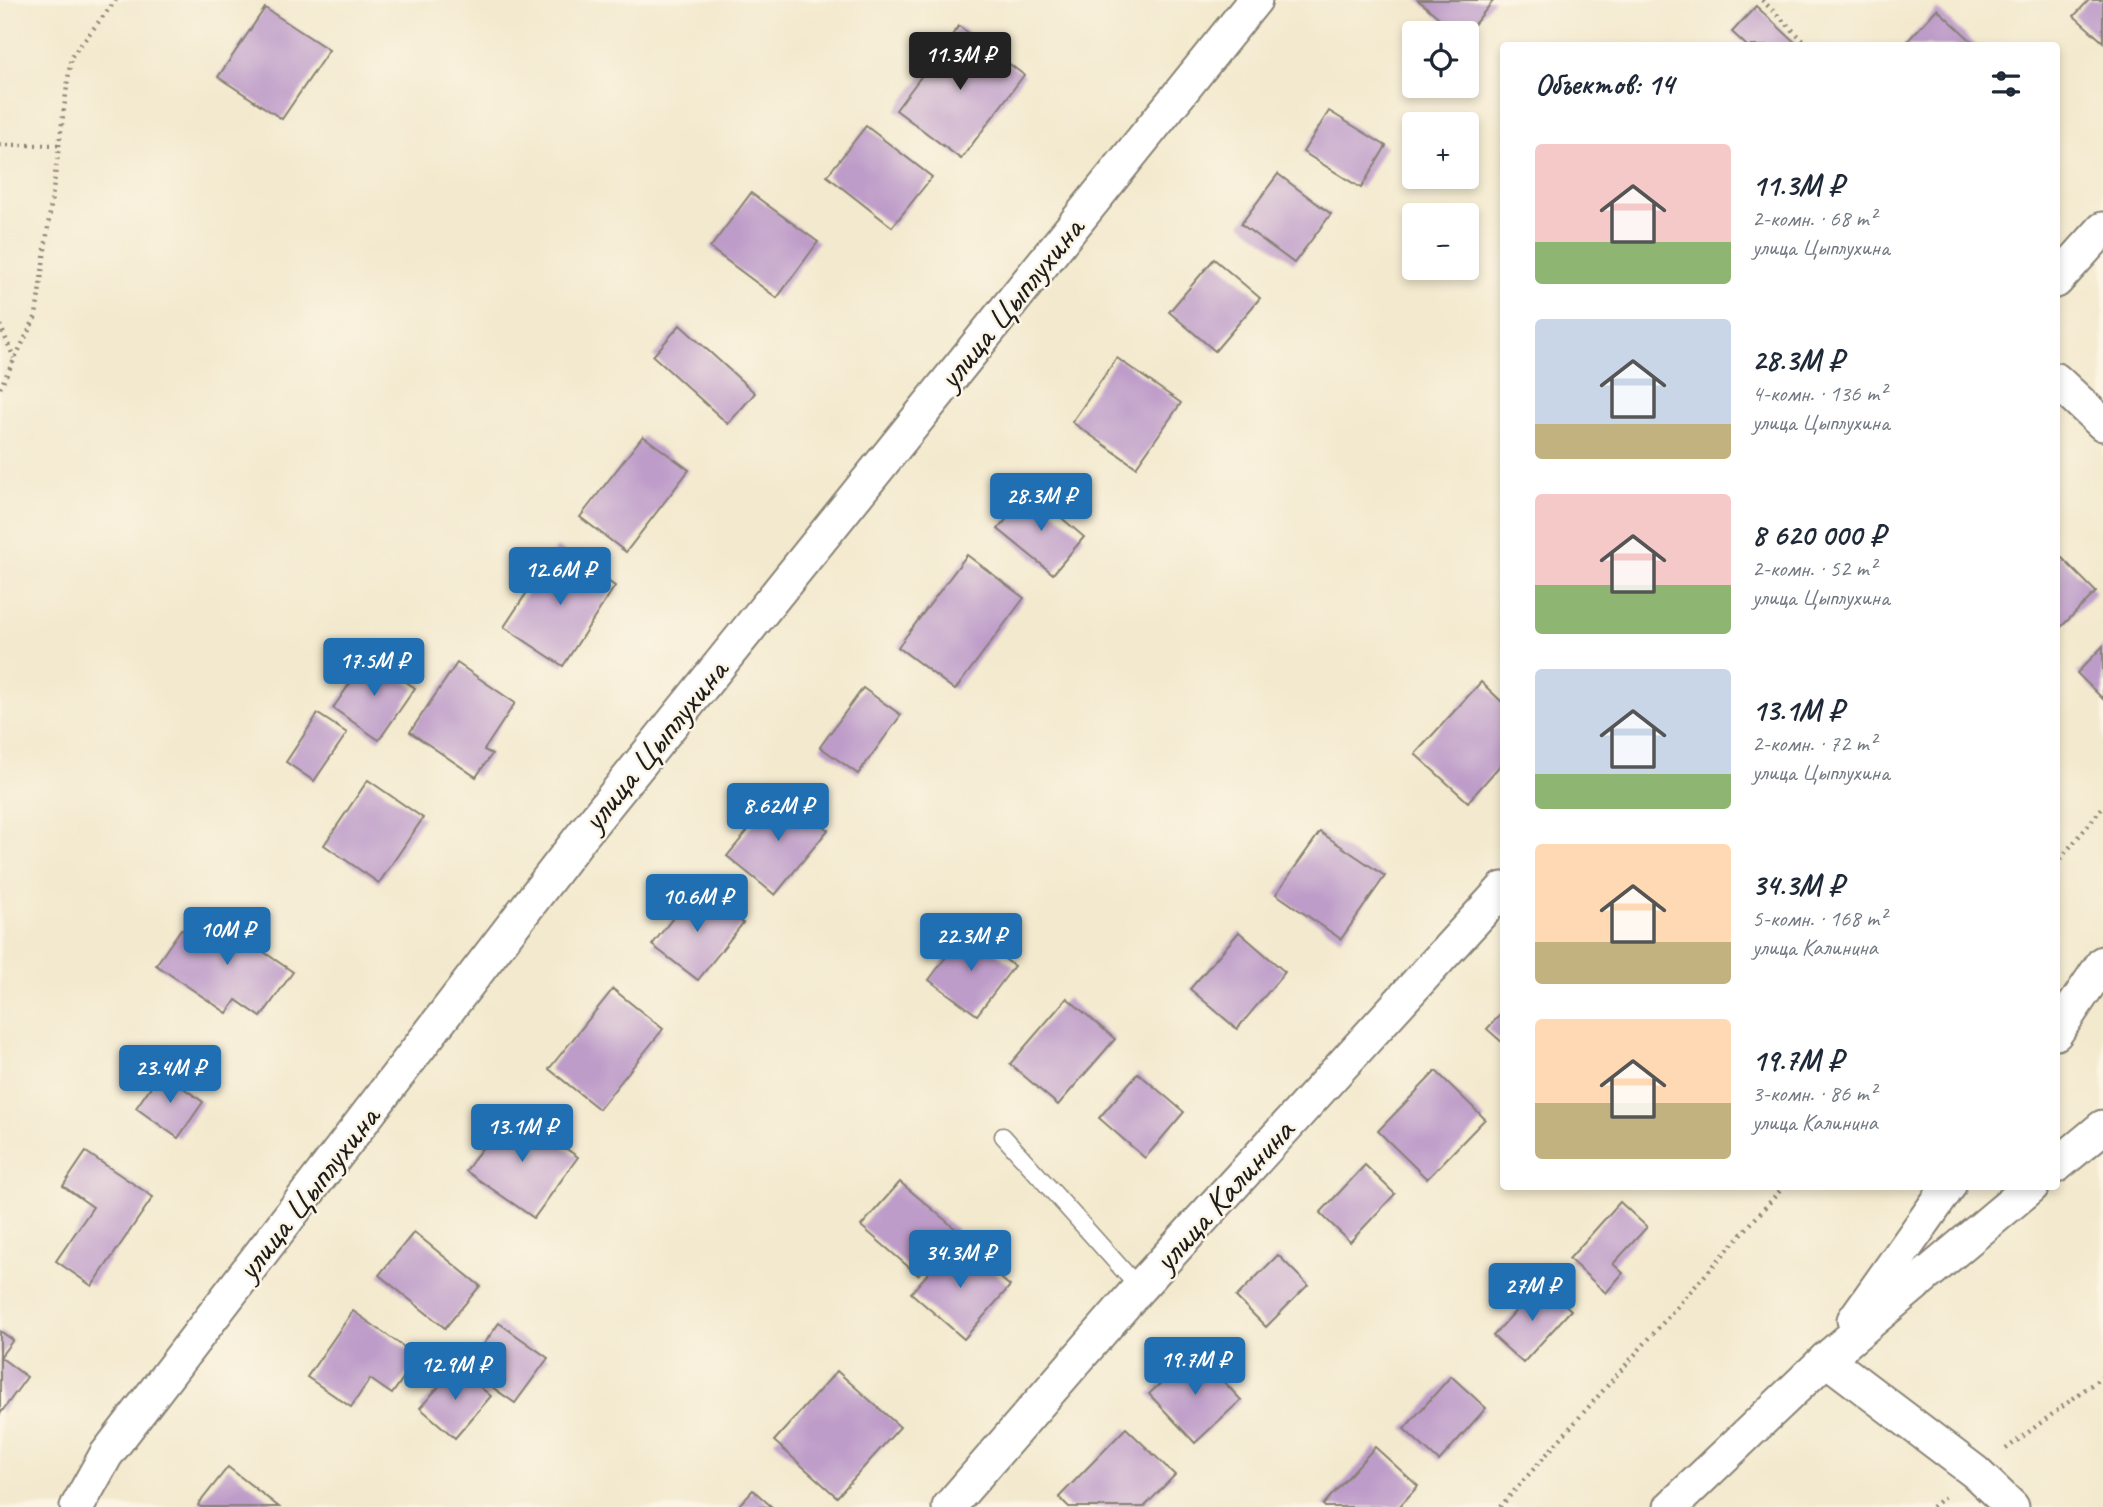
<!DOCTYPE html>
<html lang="ru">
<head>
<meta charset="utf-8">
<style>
	:root { --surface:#fff; --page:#f6f6f7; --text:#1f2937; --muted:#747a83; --accent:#1f6fb2 }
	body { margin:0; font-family:Caveat,sans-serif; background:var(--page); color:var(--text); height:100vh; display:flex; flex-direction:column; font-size:26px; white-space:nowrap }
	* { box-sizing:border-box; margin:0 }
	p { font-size:23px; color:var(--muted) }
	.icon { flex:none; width:38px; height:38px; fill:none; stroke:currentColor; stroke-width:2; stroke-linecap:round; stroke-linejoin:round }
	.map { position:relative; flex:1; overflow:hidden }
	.panel { position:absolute; left:1500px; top:42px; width:560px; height:1148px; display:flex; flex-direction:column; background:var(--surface); border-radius:7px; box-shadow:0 4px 10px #0003 }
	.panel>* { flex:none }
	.tools { position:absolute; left:1402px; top:21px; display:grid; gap:14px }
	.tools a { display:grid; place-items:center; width:77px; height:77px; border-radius:7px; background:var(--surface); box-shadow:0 4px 10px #0003; font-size:35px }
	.price { position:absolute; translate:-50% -60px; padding:0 16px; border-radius:7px; background:var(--accent); color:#fff; font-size:23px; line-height:46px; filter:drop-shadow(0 2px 4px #0008) }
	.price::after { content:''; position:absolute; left:50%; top:42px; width:21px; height:16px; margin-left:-10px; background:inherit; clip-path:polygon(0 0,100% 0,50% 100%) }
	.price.current { background:#222; color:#fff }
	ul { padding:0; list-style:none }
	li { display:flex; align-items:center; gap:21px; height:175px; padding:0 35px }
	li span { display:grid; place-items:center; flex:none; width:196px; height:140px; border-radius:7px; color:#555 }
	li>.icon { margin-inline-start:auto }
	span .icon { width:84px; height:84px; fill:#fffc; stroke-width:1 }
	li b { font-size:30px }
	h2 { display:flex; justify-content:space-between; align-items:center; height:84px; padding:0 35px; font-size:30px }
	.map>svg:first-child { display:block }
	.building { fill:#be9cc9 }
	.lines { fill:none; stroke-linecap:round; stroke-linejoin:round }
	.service-casing { stroke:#888275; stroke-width:19 }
	.minor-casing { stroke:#888275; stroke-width:37 }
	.path { stroke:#888275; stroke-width:4.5; stroke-dasharray:2 5; stroke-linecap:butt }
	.service { stroke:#fff; stroke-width:16 }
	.minor { stroke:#fff; stroke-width:33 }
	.labels { text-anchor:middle; stroke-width:5; stroke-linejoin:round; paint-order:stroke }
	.street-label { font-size:35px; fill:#1c1c1c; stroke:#fcf5e5 }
</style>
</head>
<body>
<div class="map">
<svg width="2103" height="1507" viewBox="0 0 2103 1507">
	<rect width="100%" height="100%" fill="#fcf5e5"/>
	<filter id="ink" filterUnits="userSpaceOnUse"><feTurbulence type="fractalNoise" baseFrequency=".0143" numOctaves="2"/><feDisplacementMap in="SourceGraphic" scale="14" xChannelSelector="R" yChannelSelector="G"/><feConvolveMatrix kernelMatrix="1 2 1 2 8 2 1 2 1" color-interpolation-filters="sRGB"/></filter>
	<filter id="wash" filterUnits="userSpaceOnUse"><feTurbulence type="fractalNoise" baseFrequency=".00686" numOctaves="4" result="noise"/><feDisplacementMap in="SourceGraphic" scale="28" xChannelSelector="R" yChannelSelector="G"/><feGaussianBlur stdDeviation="1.57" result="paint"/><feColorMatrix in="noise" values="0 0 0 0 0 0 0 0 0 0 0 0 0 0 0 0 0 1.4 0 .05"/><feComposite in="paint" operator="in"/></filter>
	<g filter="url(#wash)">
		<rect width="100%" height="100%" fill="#f3e9ce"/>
		<g id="blocks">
			<g class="building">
				<path d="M 1418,0 L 1494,0 L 1467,33 L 1457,33 Z"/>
				<path d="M 2089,0 L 2103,0 L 2103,42 L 2074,16 Z"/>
				<path d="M 1756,6 L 1799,46 L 1747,46 L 1732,32 Z"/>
				<path d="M 265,8 L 329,50 L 282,119 L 218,77 Z"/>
				<path d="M 1937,9 L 1977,46 L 1903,46 Z"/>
				<path d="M 959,26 L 1024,75 L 961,159 L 896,110 Z"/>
				<path d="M 1329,111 L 1386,146 L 1361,188 L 1303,152 Z"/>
				<path d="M 866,126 L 932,177 L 892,227 L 827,176 Z"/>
				<path d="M 1278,174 L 1331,214 L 1294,263 L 1241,224 Z"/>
				<path d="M 751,193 L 818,242 L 777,298 L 710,248 Z"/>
				<path d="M 1214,259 L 1260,298 L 1215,351 L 1169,312 Z"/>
				<path d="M 680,325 L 755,393 L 728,424 L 653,356 Z"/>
				<path d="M 1117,358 L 1181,403 L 1136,467 L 1072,422 Z"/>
				<path d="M 643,436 L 689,470 L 626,552 L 580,517 Z"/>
				<path d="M 1030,491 L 1084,537 L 1053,574 L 998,529 Z"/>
				<path d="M 557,547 L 615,586 L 563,666 L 504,627 Z"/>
				<path d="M 2056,552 L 2096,592 L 2056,632 Z"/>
				<path d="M 967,555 L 1024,598 L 955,690 L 898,647 Z"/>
				<path d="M 2103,646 L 2103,699 L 2077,673 Z"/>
				<path d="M 369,656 L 415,688 L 379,740 L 333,708 Z"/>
				<path d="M 457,663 L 515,703 L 484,750 L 492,754 L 476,777 L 410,732 Z"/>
				<path d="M 1481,682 L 1503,703 L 1503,762 L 1468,802 L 1415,754 Z"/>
				<path d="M 863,688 L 901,715 L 858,774 L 820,747 Z"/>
				<path d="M 318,714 L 347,733 L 314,781 L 286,762 Z"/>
				<path d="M 368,780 L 423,818 L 379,883 L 324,845 Z"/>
				<path d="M 780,791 L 828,830 L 775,895 L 727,856 Z"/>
				<path d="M 1320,832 L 1385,876 L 1341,939 L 1276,894 Z"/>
				<path d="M 697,887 L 743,923 L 698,980 L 652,945 Z"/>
				<path d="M 239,918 L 269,939 L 261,950 L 293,972 L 261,1017 L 236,1000 L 227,1013 L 156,965 L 181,929 L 201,942 L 217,919 L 231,929 Z"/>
				<path d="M 966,930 L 1014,966 L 977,1015 L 929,980 Z"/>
				<path d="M 1239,932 L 1285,972 L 1237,1029 L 1190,989 Z"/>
				<path d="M 613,989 L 663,1029 L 599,1109 L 549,1069 Z"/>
				<path d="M 1067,998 L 1115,1039 L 1058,1105 L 1010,1064 Z"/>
				<path d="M 1503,1011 L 1503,1043 L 1487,1029 Z"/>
				<path d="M 1436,1071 L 1485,1119 L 1427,1179 L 1378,1131 Z"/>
				<path d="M 161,1072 L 203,1102 L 178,1138 L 136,1108 Z"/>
				<path d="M 1138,1073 L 1184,1112 L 1145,1158 L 1099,1118 Z"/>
				<path d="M 509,1109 L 578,1157 L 534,1218 L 466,1171 Z"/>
				<path d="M 86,1152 L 153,1197 L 92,1286 L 56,1261 L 93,1207 L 63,1186 Z"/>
				<path d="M 1365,1165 L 1395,1194 L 1350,1242 L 1320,1213 Z"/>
				<path d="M 900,1182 L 957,1230 L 918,1275 L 861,1226 Z"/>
				<path d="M 1620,1202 L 1647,1227 L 1613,1264 L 1623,1273 L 1606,1293 L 1569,1259 Z"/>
				<path d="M 414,1232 L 480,1286 L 445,1328 L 379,1275 Z"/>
				<path d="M 957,1240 L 1010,1286 L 964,1339 L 911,1293 Z"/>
				<path d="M 1278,1255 L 1308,1285 L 1266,1327 L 1236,1297 Z"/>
				<path d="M 1541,1283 L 1571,1310 L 1523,1363 L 1493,1336 Z"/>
				<path d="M 353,1311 L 418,1357 L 392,1394 L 370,1379 L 351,1407 L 307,1377 Z"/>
				<path d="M 499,1323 L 548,1358 L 515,1403 L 466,1369 Z"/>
				<path d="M 0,1331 L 13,1340 L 0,1357 Z"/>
				<path d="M 1195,1351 L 1241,1400 L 1195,1443 L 1149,1394 Z"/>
				<path d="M 0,1357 L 27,1377 L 0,1414 Z"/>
				<path d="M 456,1367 L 491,1396 L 455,1438 L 420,1408 Z"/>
				<path d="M 837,1371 L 900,1427 L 837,1497 L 774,1441 Z"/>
				<path d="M 1451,1376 L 1486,1408 L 1439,1461 L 1404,1429 Z"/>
				<path d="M 1126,1428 L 1175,1475 L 1144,1507 L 1069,1507 L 1059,1497 Z"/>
				<path d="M 1375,1447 L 1418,1486 L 1399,1507 L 1325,1507 L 1323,1505 Z"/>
				<path d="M 228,1467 L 279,1507 L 201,1507 L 198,1505 Z"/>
				<path d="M 753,1490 L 772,1507 L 737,1507 Z"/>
			</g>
		</g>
	</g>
	<g filter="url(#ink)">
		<use href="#blocks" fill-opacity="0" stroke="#888275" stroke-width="2"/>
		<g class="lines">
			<defs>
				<path id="service" d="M 1003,1136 L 1139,1288"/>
				<g id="minor">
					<path d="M 2056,281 L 2103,229"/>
					<path d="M 2056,380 L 2103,424"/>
					<path d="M 2056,1033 L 2103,963"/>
					<path d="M 2056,1166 L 2103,1127"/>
					<path d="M 1854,1320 L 1949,1186"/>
					<path d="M 1826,1359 L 1975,1472 L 2012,1507"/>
					<path d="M 77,1507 L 106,1455 L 580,838 L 1255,0"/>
					<path d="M 949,1507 L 1139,1288 L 1503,889"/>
					<path d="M 1671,1507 L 1826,1359 L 2032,1186"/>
				</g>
			</defs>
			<use href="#service" class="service-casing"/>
			<use href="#minor" class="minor-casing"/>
			<g class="path">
				<path d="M 1762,0 L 1809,46"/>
				<path d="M 0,145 L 59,145"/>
				<path d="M 0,325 L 14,358"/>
				<path d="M 0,388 L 36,316 L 71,57 L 116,0"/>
				<path d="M 2056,864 L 2103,807"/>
				<path d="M 2006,1449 L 2103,1376"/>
				<path d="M 1500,1507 L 1784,1186"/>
				<path d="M 1932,1507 L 1946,1495"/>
			</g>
			<use href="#service" class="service"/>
			<use href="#minor" class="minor"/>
		</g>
	</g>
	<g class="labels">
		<g class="street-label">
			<text transform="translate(1010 303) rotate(-51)" y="12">улица Цыплухина</text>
			<text transform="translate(654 745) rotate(-51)" y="12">улица Цыплухина</text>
			<text transform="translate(307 1193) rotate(-52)" y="12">улица Цыплухина</text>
			<text transform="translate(1223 1195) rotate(-48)" y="12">улица Калинина</text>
		</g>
	</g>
</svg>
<div class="tools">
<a><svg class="icon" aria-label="locate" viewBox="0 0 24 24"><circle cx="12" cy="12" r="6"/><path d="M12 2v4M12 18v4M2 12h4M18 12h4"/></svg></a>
<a>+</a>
<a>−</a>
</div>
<b class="price current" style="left:960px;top:92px">11.3M ₽</b>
<b class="price" style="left:1041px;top:533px">28.3M ₽</b>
<b class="price" style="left:560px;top:607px">12.6M ₽</b>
<b class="price" style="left:374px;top:698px">17.5M ₽</b>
<b class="price" style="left:778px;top:843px">8.62M ₽</b>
<b class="price" style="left:697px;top:934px">10.6M ₽</b>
<b class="price" style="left:227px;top:967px">10M ₽</b>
<b class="price" style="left:971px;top:973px">22.3M ₽</b>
<b class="price" style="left:170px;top:1105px">23.4M ₽</b>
<b class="price" style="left:522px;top:1164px">13.1M ₽</b>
<b class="price" style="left:960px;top:1290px">34.3M ₽</b>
<b class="price" style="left:1532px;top:1323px">27M ₽</b>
<b class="price" style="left:1195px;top:1397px">19.7M ₽</b>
<b class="price" style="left:455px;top:1402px">12.9M ₽</b>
<section class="panel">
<h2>Объектов: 14<svg class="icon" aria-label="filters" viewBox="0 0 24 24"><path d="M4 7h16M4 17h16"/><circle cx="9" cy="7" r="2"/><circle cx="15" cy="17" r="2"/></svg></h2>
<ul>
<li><span style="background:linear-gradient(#f6c9c9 70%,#8fb573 0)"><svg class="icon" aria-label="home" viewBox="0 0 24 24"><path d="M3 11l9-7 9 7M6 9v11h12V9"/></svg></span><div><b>11.3M ₽</b><p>2-комн. · 68 m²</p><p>улица Цыплухина</p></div></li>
<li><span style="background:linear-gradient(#c9d6e8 75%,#c2b280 0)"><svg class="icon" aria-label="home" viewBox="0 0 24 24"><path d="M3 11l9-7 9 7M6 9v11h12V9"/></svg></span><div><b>28.3M ₽</b><p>4-комн. · 136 m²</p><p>улица Цыплухина</p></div></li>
<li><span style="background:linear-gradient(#f6c9c9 65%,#8fb573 0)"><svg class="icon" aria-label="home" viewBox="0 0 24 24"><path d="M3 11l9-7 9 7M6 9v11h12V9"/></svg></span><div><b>8 620 000 ₽</b><p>2-комн. · 52 m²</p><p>улица Цыплухина</p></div></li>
<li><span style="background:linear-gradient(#c9d6e8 75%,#8fb573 0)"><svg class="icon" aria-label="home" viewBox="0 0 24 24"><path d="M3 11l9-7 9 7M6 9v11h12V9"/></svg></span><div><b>13.1M ₽</b><p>2-комн. · 72 m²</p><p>улица Цыплухина</p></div></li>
<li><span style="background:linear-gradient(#ffd9b3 70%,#c2b280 0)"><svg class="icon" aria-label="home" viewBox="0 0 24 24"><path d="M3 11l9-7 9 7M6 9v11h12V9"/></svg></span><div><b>34.3M ₽</b><p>5-комн. · 168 m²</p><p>улица Калинина</p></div></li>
<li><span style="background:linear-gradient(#ffd9b3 60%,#c2b280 0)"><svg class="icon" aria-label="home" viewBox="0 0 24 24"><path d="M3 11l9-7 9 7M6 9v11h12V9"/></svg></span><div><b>19.7M ₽</b><p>3-комн. · 86 m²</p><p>улица Калинина</p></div></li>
</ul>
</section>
</div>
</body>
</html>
